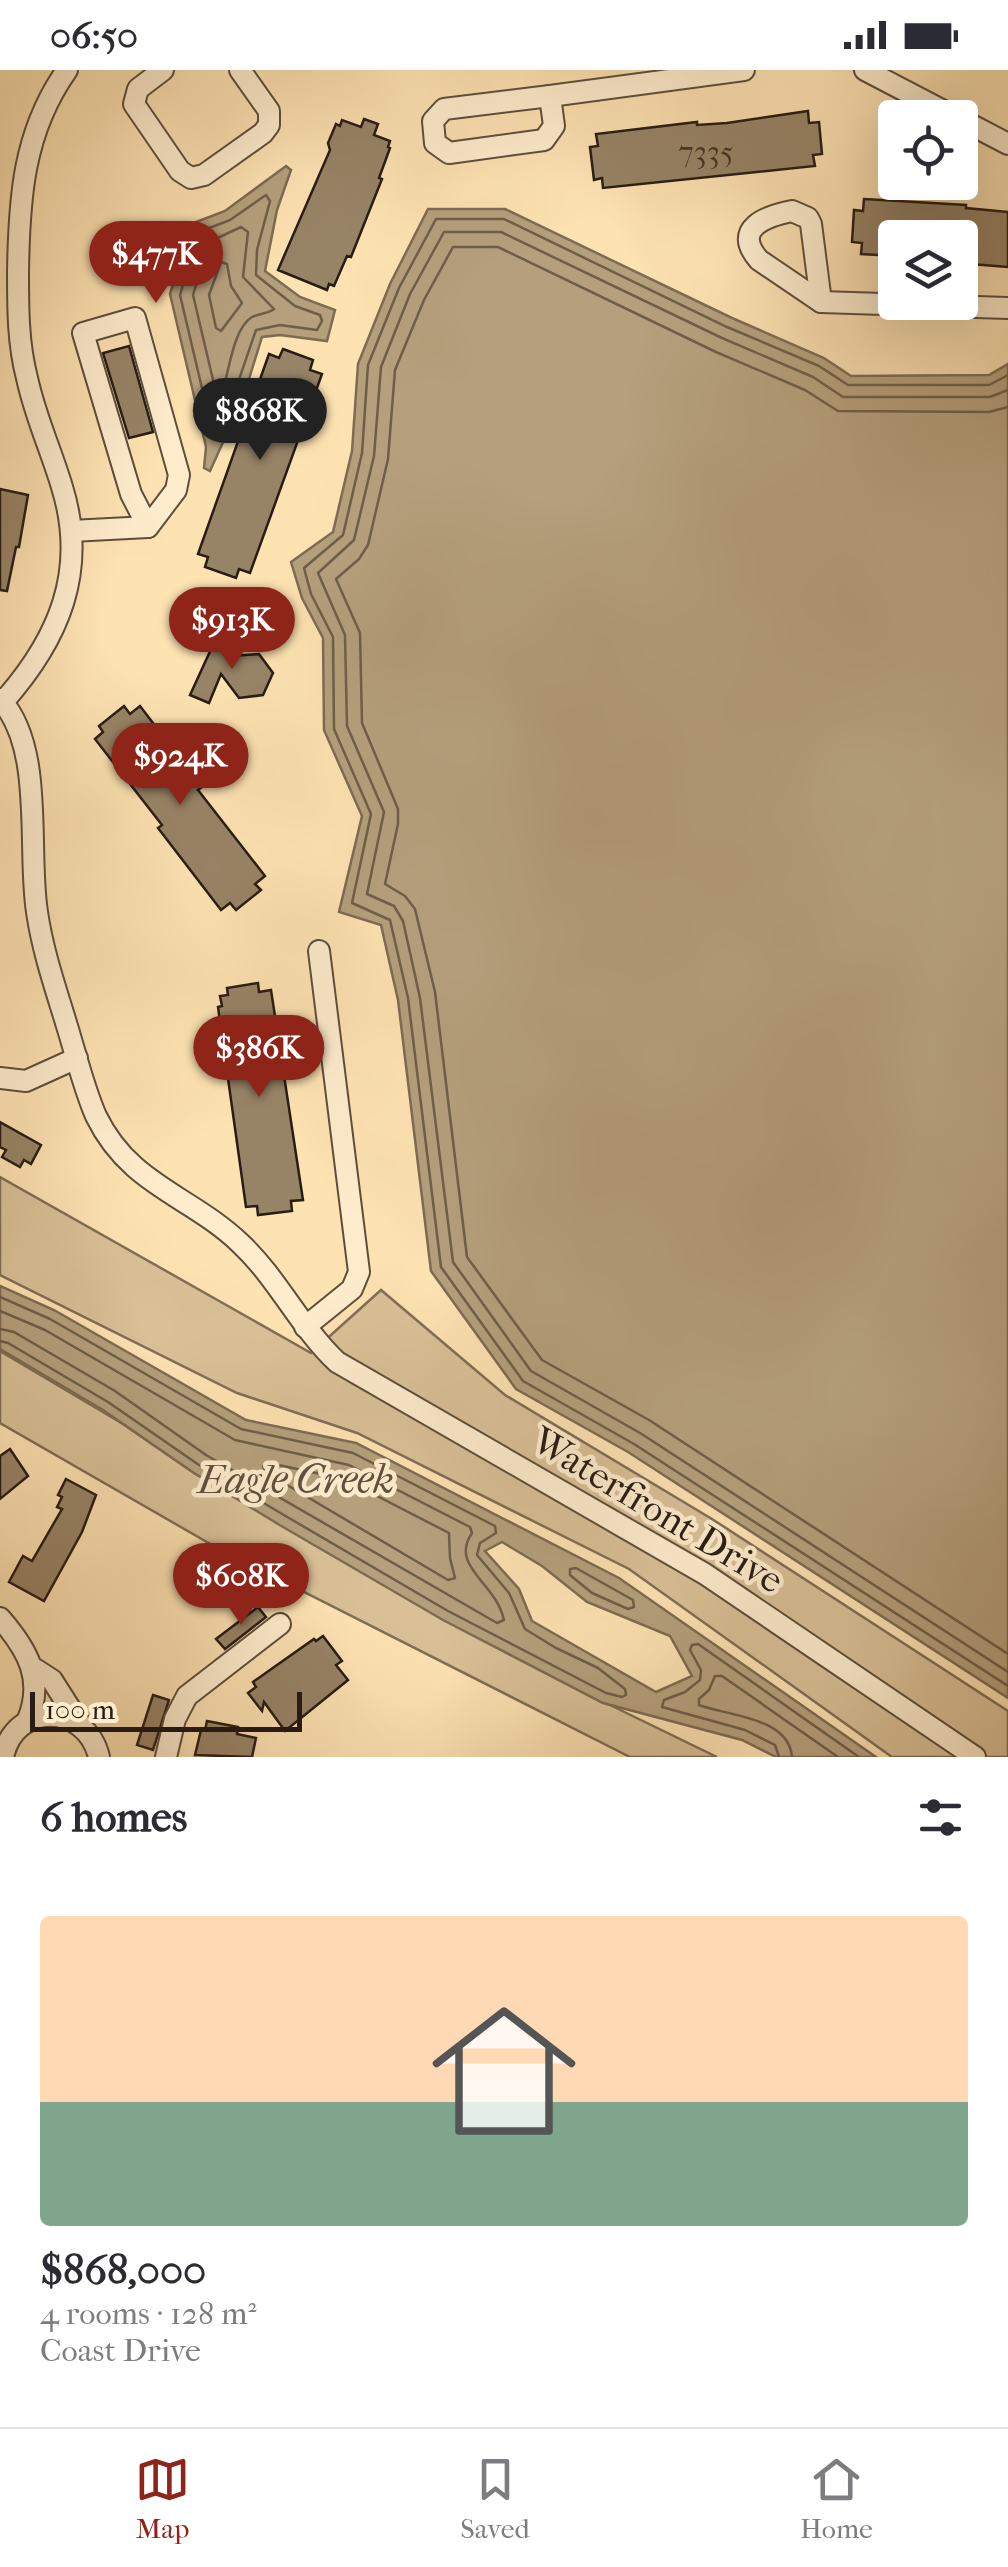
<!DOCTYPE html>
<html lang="en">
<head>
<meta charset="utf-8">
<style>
	:root { --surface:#fff; --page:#f2f2f3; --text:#2b2b33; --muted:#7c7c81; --line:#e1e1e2; --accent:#8f2418 }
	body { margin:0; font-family:"IM FELL French Canon",serif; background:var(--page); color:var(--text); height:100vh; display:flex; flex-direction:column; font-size:38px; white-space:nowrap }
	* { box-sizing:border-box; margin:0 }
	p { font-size:32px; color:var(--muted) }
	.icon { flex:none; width:55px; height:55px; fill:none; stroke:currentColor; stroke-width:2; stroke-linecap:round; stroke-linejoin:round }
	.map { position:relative; height:1687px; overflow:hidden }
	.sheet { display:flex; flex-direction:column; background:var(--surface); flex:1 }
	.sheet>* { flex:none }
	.fabs { position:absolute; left:878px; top:30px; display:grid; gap:20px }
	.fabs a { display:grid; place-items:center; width:100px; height:100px; border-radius:10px; background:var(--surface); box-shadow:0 10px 40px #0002; font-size:50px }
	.scale { position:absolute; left:30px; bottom:25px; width:272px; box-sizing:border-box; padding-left:10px; border:5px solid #281c14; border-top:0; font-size:28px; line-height:35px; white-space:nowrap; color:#281c14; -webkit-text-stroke:8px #feeccd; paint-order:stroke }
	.price { position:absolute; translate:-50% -85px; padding:0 22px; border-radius:35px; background:var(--accent); color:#fff; font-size:32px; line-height:65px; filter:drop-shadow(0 2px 5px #0008) }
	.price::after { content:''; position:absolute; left:50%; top:60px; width:30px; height:22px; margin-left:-15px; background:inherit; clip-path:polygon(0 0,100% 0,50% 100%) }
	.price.on { background:#222; color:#fff }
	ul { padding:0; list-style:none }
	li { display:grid; align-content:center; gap:20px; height:530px; padding:0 40px }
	li span { display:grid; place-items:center; height:310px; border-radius:10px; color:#555 }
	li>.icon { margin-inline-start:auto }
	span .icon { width:180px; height:180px; fill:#fffc; stroke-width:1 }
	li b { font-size:42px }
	h2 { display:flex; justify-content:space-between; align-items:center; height:120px; padding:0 40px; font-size:42px }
	.status { display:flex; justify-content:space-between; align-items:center; height:70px; padding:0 50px; background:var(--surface); direction:ltr }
	.status svg { height:28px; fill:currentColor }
	.dock { display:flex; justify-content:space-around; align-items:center; height:140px; border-top:2px solid var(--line); background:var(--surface); font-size:28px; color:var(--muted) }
	.dock a { display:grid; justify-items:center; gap:5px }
	.dock .on { color:var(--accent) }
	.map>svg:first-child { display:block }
	.green { fill:#d9c097; stroke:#806e56; stroke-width:2.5 }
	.water { fill:#b59f7c; stroke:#7d6b52; stroke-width:2.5; fill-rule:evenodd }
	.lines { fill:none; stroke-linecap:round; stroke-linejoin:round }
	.shore { stroke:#6e5e48; stroke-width:2.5 }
	.building { fill:#978366; stroke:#281c14; stroke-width:2.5 }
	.street-casing { stroke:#5d4e3c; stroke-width:24 }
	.street { stroke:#feeccd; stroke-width:20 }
	.labels { text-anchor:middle; stroke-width:9; stroke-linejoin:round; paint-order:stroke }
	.number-label { font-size:32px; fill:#443628 }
	.street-label { font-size:38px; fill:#281c14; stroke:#feeccd }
	.water-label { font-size:40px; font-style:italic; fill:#60503e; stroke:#feeccd }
</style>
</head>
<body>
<div class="status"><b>06:50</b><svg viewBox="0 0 49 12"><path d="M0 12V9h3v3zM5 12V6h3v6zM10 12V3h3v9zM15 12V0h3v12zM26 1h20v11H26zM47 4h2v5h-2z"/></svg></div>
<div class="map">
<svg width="1008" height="1687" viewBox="0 0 1008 1687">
	<rect width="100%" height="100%" fill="#fde2b2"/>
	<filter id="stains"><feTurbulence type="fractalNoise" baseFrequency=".002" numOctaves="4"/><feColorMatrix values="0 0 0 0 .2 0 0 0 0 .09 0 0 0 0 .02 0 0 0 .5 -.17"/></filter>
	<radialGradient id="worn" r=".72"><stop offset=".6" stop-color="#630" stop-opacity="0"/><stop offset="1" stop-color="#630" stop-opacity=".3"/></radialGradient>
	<g class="green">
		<path d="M 0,1107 L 311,1283 L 381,1220 L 505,1325 L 712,1449 L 1008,1641 L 1008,1687 L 892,1687 L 629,1499 L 357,1363 L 237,1323 L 0,1205 Z"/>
		<path d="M 0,1281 L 123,1354 L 194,1403 L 608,1634 L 717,1687 L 630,1687 L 219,1479 L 0,1353 Z"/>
	</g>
	<g class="water">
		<path d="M 286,96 L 291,100 L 277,140 L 265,201 L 300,227 L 335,240 L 327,271 L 280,265 L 262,267 L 243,328 L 210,401 L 204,398 L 206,377 L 170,224 L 191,154 L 225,141 Z"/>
		<path d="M 428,139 L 505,139 L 732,248 L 824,288 L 851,306 L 989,305 L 1008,294 L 1008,1628 L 628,1382 L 516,1319 L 431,1201 L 398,930 L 381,855 L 339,842 L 362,746 L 324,660 L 323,568 L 302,528 L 291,492 L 333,462 L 352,381 L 358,294 L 390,214 Z"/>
		<path d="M 0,1216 L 54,1240 L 246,1350 L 356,1373 L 619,1508 L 876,1687 L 776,1687 L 742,1670 L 603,1633 L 443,1550 L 283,1457 L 194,1403 L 103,1340 L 0,1279 ZM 502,1472 L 542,1496 L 587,1532 L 670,1566 L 692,1606 L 656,1622 L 532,1551 L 519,1519 L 485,1481 Z"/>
	</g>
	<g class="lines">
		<g class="shore">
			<path d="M 266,125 L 270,131 L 257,180 L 256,205 L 295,236 L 320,245 L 322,251 L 317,260 L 280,255 L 256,260 L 234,324 L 219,354 L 214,356 L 210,352 L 180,225 L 199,162 L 230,150 Z"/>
			<path d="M 241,157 L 248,162 L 243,207 L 274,239 C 267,244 260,243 252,247 C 234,258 230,296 224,315 L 218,318 L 214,314 L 193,225 L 209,172 Z"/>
			<path d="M 221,192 L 227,194 L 231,216 L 242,233 L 221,261 L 216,258 L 209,225 Z"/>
			<path d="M 1008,305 L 989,315 L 848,315 L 819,296 L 727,257 L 504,149 L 436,149 L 399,218 L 368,295 L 362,383 L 343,465 L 304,498 L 311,524 L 333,567 L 334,659 L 371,744 L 352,833 L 390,850 L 408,928 L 441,1197 L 523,1311 L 634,1374 L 1008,1616"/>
			<path d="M 1008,320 L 990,327 L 843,327 L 813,307 L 722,268 L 501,162 L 444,162 L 410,224 L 381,297 L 374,386 L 354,470 L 318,503 L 345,565 L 347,656 L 384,742 L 367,824 L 394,836 L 403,851 L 420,928 L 453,1192 L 531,1301 L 640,1363 L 1008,1602"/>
			<path d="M 1008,337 L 989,342 L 838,341 L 805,320 L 716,282 L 498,177 L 453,177 L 424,230 L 395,300 L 388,389 L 368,475 L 359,489 L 336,509 L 360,563 L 362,653 L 398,739 L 398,754 L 385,814 L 405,826 L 415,839 L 435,922 L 467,1187 L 542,1290 L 649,1350 L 1008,1584"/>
			<path d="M 0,1227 L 50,1249 L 241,1359 L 353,1383 L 495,1456 L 496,1463 L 480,1473 L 477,1485 L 509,1523 L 525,1559 L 556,1578 L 598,1598 L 625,1619 L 626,1625 L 622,1627 L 606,1623 L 448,1541 L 289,1448 L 199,1395 L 108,1332 L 8,1273 L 0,1271"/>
			<path d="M 0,1241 L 45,1260 L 235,1370 L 349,1395 L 470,1457 L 472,1463 C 449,1497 496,1512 504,1550 L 497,1553 L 206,1385 L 115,1321 L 14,1262 L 0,1259"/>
			<path d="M 269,1393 L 344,1409 L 449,1463 L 450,1488 L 455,1508 L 448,1510 L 265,1402 L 263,1396 Z"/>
			<path d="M 576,1498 L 633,1530 L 634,1537 L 628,1539 L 592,1523 L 570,1505 L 570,1499 Z"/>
			<path d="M 779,1687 L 775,1675 L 745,1660 L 662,1637 L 664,1630 L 685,1622 L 700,1610 L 701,1600 L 690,1580 L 692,1575 L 698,1574 L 859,1687"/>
			<path d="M 792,1687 C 789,1647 728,1646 699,1635 L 699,1629 L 709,1620 L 715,1606 L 722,1606 L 838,1687"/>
		</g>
	</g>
	<g class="building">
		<path d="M 808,41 L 809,53 L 819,52 L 822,84 L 813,85 L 815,96 L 603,118 L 602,108 L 594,110 L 590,77 L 598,76 L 596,64 L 697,52 L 697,55 L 727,53 Z"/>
		<path d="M 364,49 L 378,54 L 374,65 L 390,71 L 388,77 L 390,78 L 379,108 L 382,109 L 351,187 L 347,186 L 334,216 L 329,214 L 327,220 L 278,200 L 330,80 L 328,73 L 336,54 L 340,56 L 342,50 L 361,57 Z"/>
		<path d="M 864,129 L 966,135 L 966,138 L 1008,142 L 1008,197 L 971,194 L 971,191 L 960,190 L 960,168 L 895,168 L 895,186 L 861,184 L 862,173 L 852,172 L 854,140 L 863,141 Z"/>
		<path d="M 129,276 L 153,362 L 129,368 L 103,283 Z"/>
		<path d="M 283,279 L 313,290 L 310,300 L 322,304 L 250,503 L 239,499 L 236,508 L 205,497 L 208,487 L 198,484 L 269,284 L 279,288 Z"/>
		<path d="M 0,419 L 28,425 L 19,477 L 16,477 L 7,521 L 0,520 Z"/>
		<path d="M 218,564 L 236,572 L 230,586 L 259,584 L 273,603 L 263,625 L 239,628 L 221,604 L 209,633 L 190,625 Z"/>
		<path d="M 124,636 L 130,644 L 140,636 L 202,717 L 198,720 L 265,806 L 255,814 L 261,820 L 236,840 L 230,833 L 221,840 L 158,758 L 162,755 L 95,669 L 103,662 L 99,656 Z"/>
		<path d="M 258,913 L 259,922 L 271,920 L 303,1130 L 291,1131 L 292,1141 L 258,1145 L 257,1136 L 246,1137 L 218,937 L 222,936 L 220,926 L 228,925 L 227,918 Z"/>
		<path d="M 0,1052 L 41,1075 L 31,1094 L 24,1090 L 20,1097 L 2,1087 L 6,1080 L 0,1077 Z"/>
		<path d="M 10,1379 L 28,1406 L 0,1429 L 0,1386 Z"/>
		<path d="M 66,1409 L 96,1425 L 82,1462 L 44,1531 L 9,1512 L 23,1486 L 32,1491 L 62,1439 L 57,1437 L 62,1427 L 58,1425 Z"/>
		<path d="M 258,1537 L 266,1547 L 225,1579 L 216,1569 Z"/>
		<path d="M 323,1566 L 342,1591 L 336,1595 L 348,1610 L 285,1661 L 264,1632 L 262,1641 L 248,1623 L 256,1617 L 253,1612 L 314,1569 L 316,1571 Z"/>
		<path d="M 153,1625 L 169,1630 L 153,1680 L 137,1675 Z"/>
		<path d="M 207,1651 L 238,1657 L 237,1664 L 256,1668 L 252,1687 L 195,1685 L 201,1660 L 205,1660 Z"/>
	</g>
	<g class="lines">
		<defs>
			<g id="street">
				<path d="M 163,0 L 138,19 L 134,34 L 180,101 L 191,108 L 204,105 L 263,63 L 269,55 L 269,41 L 240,0"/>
				<path d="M 865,0 L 957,48"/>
				<path d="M 550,26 L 554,56 L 544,70 L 449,83 L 435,73 L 433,51 L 444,39 Z"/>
				<path d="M 550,26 L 744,0"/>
				<path d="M 960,49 L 1008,74"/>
				<path d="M 792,141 L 808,148 L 811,154 L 821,232 L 759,190 C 731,158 767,146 792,141 Z"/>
				<path d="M 821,232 L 1008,238"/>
				<path d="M 135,248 L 179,405 L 176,420 L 148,457 L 131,424 L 83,263 Z"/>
				<path d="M 71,461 L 148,457"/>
				<path d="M 0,629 C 45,678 27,778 37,842 C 43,884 58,925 70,966 C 78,993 85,1021 96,1046 C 130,1116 190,1125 241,1174 C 278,1209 300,1257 337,1292 L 705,1504 L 975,1687"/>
				<path d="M 3,632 C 59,569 88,501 62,417 C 51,380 35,346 27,308 C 18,274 18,238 18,203 C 19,129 23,62 67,0"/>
				<path d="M 0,1008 L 26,1011 L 77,988"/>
				<path d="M 305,1257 L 352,1219 L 359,1202 L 319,881"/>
				<path d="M 0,1548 C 28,1580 45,1610 27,1652"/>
				<path d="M 35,1599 L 52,1610 L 80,1654"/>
				<path d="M 3,1687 C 15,1631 86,1633 99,1687"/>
				<path d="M 166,1687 L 175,1649 L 187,1626 L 280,1554"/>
			</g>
		</defs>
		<use href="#street" class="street-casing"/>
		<use href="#street" class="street"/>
	</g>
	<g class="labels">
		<g class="number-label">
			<text x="706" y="92">7335</text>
		</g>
		<g class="street-label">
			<text transform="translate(658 1440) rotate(31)" y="13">Waterfront Drive</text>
		</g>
		<g class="water-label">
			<text x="296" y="1423">Eagle Creek</text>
		</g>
	</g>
	<rect width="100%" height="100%" filter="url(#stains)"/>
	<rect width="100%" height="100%" fill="url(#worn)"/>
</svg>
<div class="fabs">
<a><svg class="icon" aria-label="locate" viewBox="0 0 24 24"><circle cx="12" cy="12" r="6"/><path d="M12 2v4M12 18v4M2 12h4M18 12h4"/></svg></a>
<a><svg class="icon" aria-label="layers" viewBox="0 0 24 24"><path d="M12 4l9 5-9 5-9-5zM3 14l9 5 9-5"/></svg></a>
</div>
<div class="scale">100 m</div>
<b class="price" style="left:156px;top:236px">$477K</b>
<b class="price on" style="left:260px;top:393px">$868K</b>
<b class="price" style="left:232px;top:602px">$913K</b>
<b class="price" style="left:180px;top:738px">$924K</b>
<b class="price" style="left:259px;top:1030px">$386K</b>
<b class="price" style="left:241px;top:1558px">$608K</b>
</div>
<section class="sheet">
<h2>6 homes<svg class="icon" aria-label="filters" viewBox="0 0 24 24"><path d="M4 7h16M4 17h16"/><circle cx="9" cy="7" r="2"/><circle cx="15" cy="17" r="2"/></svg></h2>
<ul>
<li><span style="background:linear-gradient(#ffd9b3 60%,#7fa58c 0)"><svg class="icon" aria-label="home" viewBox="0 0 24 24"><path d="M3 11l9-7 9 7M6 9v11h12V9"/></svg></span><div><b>$868,000</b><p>4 rooms · 128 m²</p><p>Coast Drive</p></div></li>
</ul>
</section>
<nav class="dock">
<a class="on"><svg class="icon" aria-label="map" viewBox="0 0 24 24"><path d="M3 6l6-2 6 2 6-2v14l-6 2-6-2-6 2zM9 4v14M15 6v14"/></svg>Map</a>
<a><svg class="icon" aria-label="saved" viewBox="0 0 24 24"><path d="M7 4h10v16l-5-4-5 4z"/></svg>Saved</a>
<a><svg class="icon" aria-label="home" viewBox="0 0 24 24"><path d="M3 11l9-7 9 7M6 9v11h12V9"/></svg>Home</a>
</nav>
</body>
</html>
